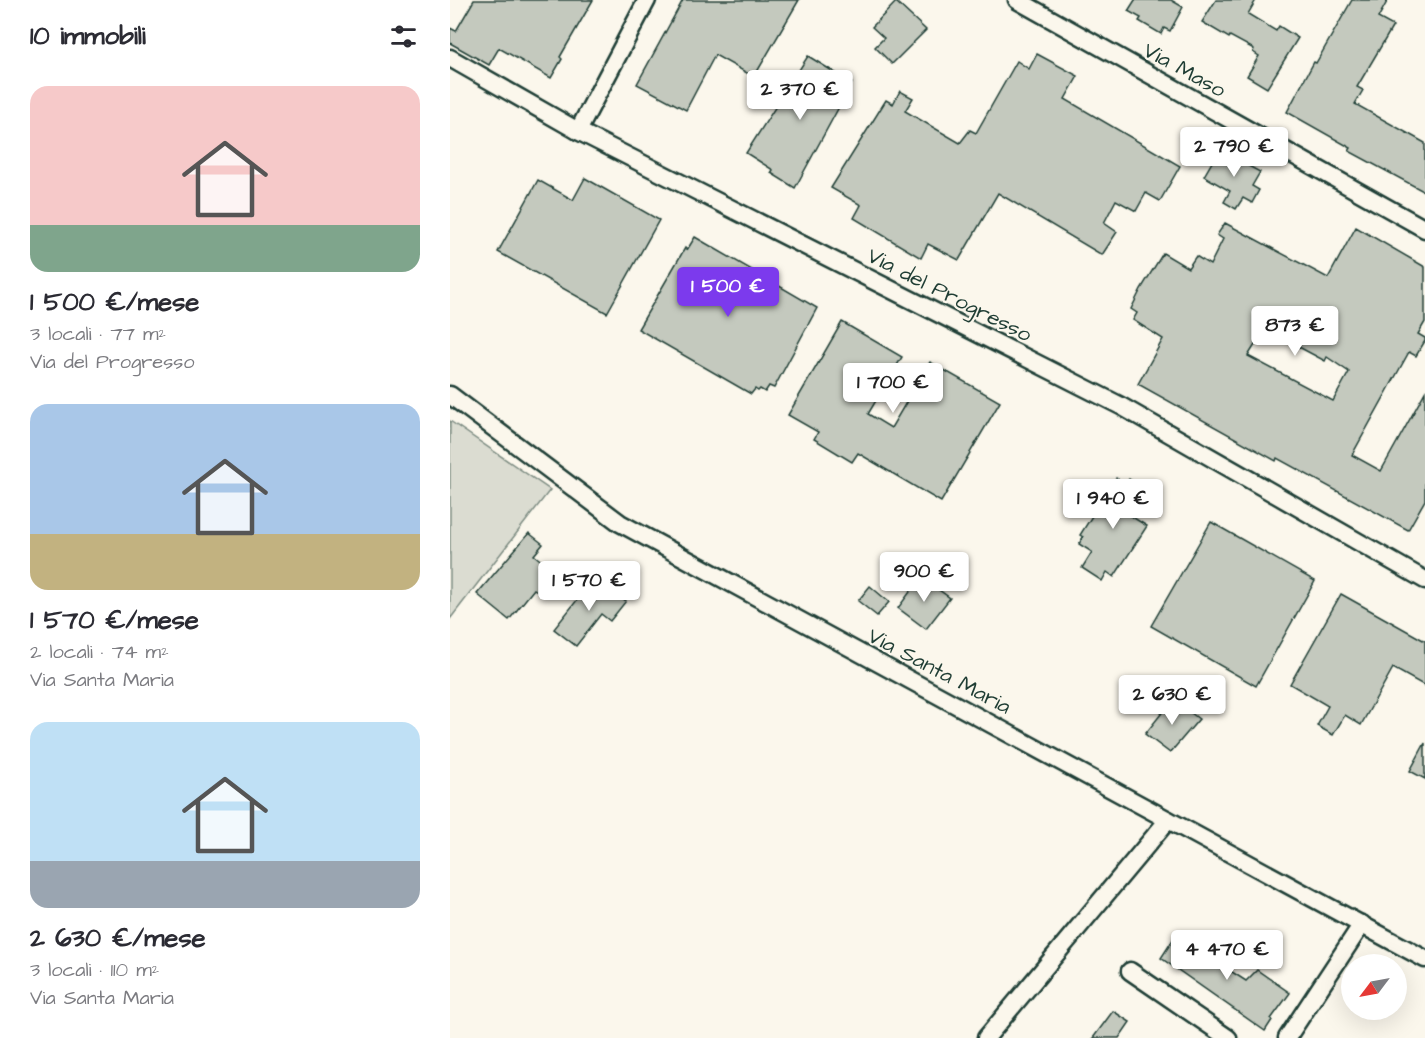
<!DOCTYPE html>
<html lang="it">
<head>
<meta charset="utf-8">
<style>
	:root { --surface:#fff; --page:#f2f2f3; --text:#2b2b33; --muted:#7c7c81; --accent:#7c3aed }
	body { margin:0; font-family:"Architects Daughter",sans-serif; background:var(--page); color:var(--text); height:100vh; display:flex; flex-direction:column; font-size:22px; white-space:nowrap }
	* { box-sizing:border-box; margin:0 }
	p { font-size:20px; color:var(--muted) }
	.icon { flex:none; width:33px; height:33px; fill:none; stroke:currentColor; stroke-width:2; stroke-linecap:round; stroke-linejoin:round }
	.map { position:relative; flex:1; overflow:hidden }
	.drawer { display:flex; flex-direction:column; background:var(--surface); width:450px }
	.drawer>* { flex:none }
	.needle { width:39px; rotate:238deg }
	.controls { position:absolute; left:891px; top:954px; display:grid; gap:12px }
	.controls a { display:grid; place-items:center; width:66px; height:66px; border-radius:50%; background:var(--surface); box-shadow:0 6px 24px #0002; font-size:30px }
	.price { position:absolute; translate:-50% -51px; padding:0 14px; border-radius:6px; background:#fff; color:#222; font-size:20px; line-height:39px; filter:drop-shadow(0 2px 3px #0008) }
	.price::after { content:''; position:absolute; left:50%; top:36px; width:18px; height:14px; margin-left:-9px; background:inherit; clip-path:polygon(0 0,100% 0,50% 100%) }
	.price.on { background:var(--accent); color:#fff }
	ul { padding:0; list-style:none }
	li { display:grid; align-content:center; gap:12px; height:318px; padding:0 30px }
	li span { display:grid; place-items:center; height:186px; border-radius:18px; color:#555 }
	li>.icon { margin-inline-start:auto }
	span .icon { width:108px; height:108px; fill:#fffc; stroke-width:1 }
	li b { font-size:26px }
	h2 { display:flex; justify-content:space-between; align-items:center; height:72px; padding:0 30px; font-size:26px }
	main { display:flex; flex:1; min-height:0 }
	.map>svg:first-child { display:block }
	.green { fill:#dbdcd1; stroke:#7d8c82; stroke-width:1.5 }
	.building { fill:#c4c9be; stroke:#1f3d34; stroke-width:1.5; fill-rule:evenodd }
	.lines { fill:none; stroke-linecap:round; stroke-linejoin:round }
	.minor-casing { stroke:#1f3d34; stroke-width:21 }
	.minor { stroke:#fbf7ec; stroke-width:16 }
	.labels { text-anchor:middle; stroke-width:4.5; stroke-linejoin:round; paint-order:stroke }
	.street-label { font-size:22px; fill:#1f3d34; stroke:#fbf7ec }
</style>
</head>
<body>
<main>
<section class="drawer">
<h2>10 immobili<svg class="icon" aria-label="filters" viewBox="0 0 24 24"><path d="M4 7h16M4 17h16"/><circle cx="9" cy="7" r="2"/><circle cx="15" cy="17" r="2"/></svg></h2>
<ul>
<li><span style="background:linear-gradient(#f6c9c9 75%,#7fa58c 0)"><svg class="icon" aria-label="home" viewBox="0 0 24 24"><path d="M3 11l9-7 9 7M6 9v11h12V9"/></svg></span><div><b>1 500 €/mese</b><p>3 locali · 77 m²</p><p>Via del Progresso</p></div></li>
<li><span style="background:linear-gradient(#a9c7e8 70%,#c2b280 0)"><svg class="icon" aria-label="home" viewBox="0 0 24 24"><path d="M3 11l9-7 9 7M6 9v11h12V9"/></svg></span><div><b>1 570 €/mese</b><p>2 locali · 74 m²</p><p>Via Santa Maria</p></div></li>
<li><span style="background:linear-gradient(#bfe0f5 75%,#9aa5b1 0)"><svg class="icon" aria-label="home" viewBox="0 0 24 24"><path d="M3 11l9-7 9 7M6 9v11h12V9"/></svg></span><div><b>2 630 €/mese</b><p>3 locali · 110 m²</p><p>Via Santa Maria</p></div></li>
</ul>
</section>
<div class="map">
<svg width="975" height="1038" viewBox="0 0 975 1038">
	<rect width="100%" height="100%" fill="#fbf7ec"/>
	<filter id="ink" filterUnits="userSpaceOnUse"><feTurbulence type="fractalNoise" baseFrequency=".0167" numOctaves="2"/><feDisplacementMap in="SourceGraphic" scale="12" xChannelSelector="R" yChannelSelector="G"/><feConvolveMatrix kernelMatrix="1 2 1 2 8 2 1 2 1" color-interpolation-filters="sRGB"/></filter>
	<g filter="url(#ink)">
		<path class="green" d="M 0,421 L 100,490 L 0,619 Z"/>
		<g class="building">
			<path d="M 24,0 L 143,0 L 110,57 L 112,59 L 101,78 L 49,48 L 39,65 L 0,43 L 0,28 L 6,31 Z"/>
			<path d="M 233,0 L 349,0 L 304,77 L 265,55 L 236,110 L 187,84 Z"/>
			<path d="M 685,0 L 721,0 L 733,7 L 720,31 L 714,28 L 711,34 L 689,21 L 691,18 L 678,11 Z"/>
			<path d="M 766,0 L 806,0 L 798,14 L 826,31 L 829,26 L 848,38 L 817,88 L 797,76 L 809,56 L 803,52 L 804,49 L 780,36 L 779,38 L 752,22 Z"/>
			<path d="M 902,0 L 938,0 L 928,18 L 943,26 L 907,87 L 913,90 L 905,104 L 975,143 L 975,192 L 899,151 L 901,148 L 837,112 L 864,62 L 866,63 Z"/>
			<path d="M 446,2 L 476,30 L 442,64 L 425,47 L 434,38 L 422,27 Z"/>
			<path d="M 587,54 L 628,76 L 615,99 L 730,166 L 710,201 L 696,193 L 686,211 L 666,200 L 654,223 L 667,232 L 652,255 L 548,193 L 509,260 L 478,244 L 471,258 L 404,218 L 411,205 L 381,188 L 436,100 L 443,104 L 450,91 L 463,98 L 455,111 L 510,143 L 520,130 L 526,133 L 567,61 L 579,69 Z"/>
			<path d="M 358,56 L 402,83 L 345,188 L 321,173 L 323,170 L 296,153 Z"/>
			<path d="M 769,150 L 810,172 L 802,186 L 809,190 L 802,203 L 793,198 L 786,209 L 774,202 L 780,191 L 754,176 Z"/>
			<path d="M 135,178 L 209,220 L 157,313 L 48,252 L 88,180 L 123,200 Z"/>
			<path d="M 775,223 L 878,278 L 906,227 L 975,267 L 975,322 L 968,334 L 975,338 L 975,341 L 966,356 L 959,352 L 902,455 L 931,471 L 975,392 L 975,500 L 958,530 L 827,458 L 826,461 L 688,384 L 713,339 L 683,320 L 687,313 L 681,309 L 691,289 L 713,253 L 738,268 L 746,256 L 760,265 L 773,239 L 767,235 ZM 815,329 L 875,361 L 877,357 L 899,372 L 883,401 L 798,356 Z"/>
			<path d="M 245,237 L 367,308 L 324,388 L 319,386 L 315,392 L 310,389 L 308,391 L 305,389 L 301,394 L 188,329 L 235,248 L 237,250 Z"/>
			<path d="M 392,322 L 452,357 L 418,414 L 441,428 L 480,362 L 550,402 L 491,502 L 408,453 L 402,462 L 364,439 L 368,432 L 338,415 Z"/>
			<path d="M 666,478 L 676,484 L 679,479 L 695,490 L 679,515 L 697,526 L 664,577 L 657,572 L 652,581 L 632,568 L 642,552 L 629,544 L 633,537 L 630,535 Z"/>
			<path d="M 761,522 L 865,581 L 806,686 L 701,626 Z"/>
			<path d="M 79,533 L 93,544 L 84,555 L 104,571 L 87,591 L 84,589 L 59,620 L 27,594 Z"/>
			<path d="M 471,577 L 500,598 L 476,629 L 448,608 Z"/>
			<path d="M 149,580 L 176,601 L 160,621 L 151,614 L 126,646 L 104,629 L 139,585 L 142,588 Z"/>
			<path d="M 420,586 L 439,602 L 427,616 L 408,601 Z"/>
			<path d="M 891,594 L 975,641 L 975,686 L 943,668 L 911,725 L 895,715 L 883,735 L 867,726 L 878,706 L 840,684 Z"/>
			<path d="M 723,699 L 749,719 L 720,753 L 695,734 Z"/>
			<path d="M 975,743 L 975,779 L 960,771 Z"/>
			<path d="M 726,935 L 745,947 L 760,941 L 775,953 L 768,963 L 796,981 L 807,970 L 840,993 L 821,1019 L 822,1020 L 815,1031 L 711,958 Z"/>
			<path d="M 663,1011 L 680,1022 L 669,1038 L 643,1038 Z"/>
		</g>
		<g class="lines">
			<defs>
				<g id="minor">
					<path d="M 567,0 L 975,229"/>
					<path d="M 0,58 L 128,131 L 671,406 L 975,580"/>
					<path d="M 128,131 L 197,0"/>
					<path d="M 0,395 L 170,523 L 975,959"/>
					<path d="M 680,971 L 778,1038"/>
					<path d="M 536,1038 L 718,820"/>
					<path d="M 837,1038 L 912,924"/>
				</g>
			</defs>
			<use href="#minor" class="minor-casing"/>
			<use href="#minor" class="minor"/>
		</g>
	</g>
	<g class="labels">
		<g class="street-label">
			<text transform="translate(735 69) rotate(29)" y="8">Via Maso</text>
			<text transform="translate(500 294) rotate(27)" y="8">Via del Progresso</text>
			<text transform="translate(490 670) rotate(28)" y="8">Via Santa Maria</text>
		</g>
	</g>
</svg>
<div class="controls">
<a><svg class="needle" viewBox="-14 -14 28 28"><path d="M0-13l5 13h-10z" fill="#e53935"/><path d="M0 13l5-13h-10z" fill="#7c7c81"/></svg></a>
</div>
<b class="price" style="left:350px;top:121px">2 370 €</b>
<b class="price" style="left:784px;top:178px">2 790 €</b>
<b class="price on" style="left:278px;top:318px">1 500 €</b>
<b class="price" style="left:845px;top:357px">873 €</b>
<b class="price" style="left:443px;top:414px">1 700 €</b>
<b class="price" style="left:663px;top:530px">1 940 €</b>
<b class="price" style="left:474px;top:603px">900 €</b>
<b class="price" style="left:139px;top:612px">1 570 €</b>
<b class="price" style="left:722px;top:726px">2 630 €</b>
<b class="price" style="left:777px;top:981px">4 470 €</b>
</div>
</main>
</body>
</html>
